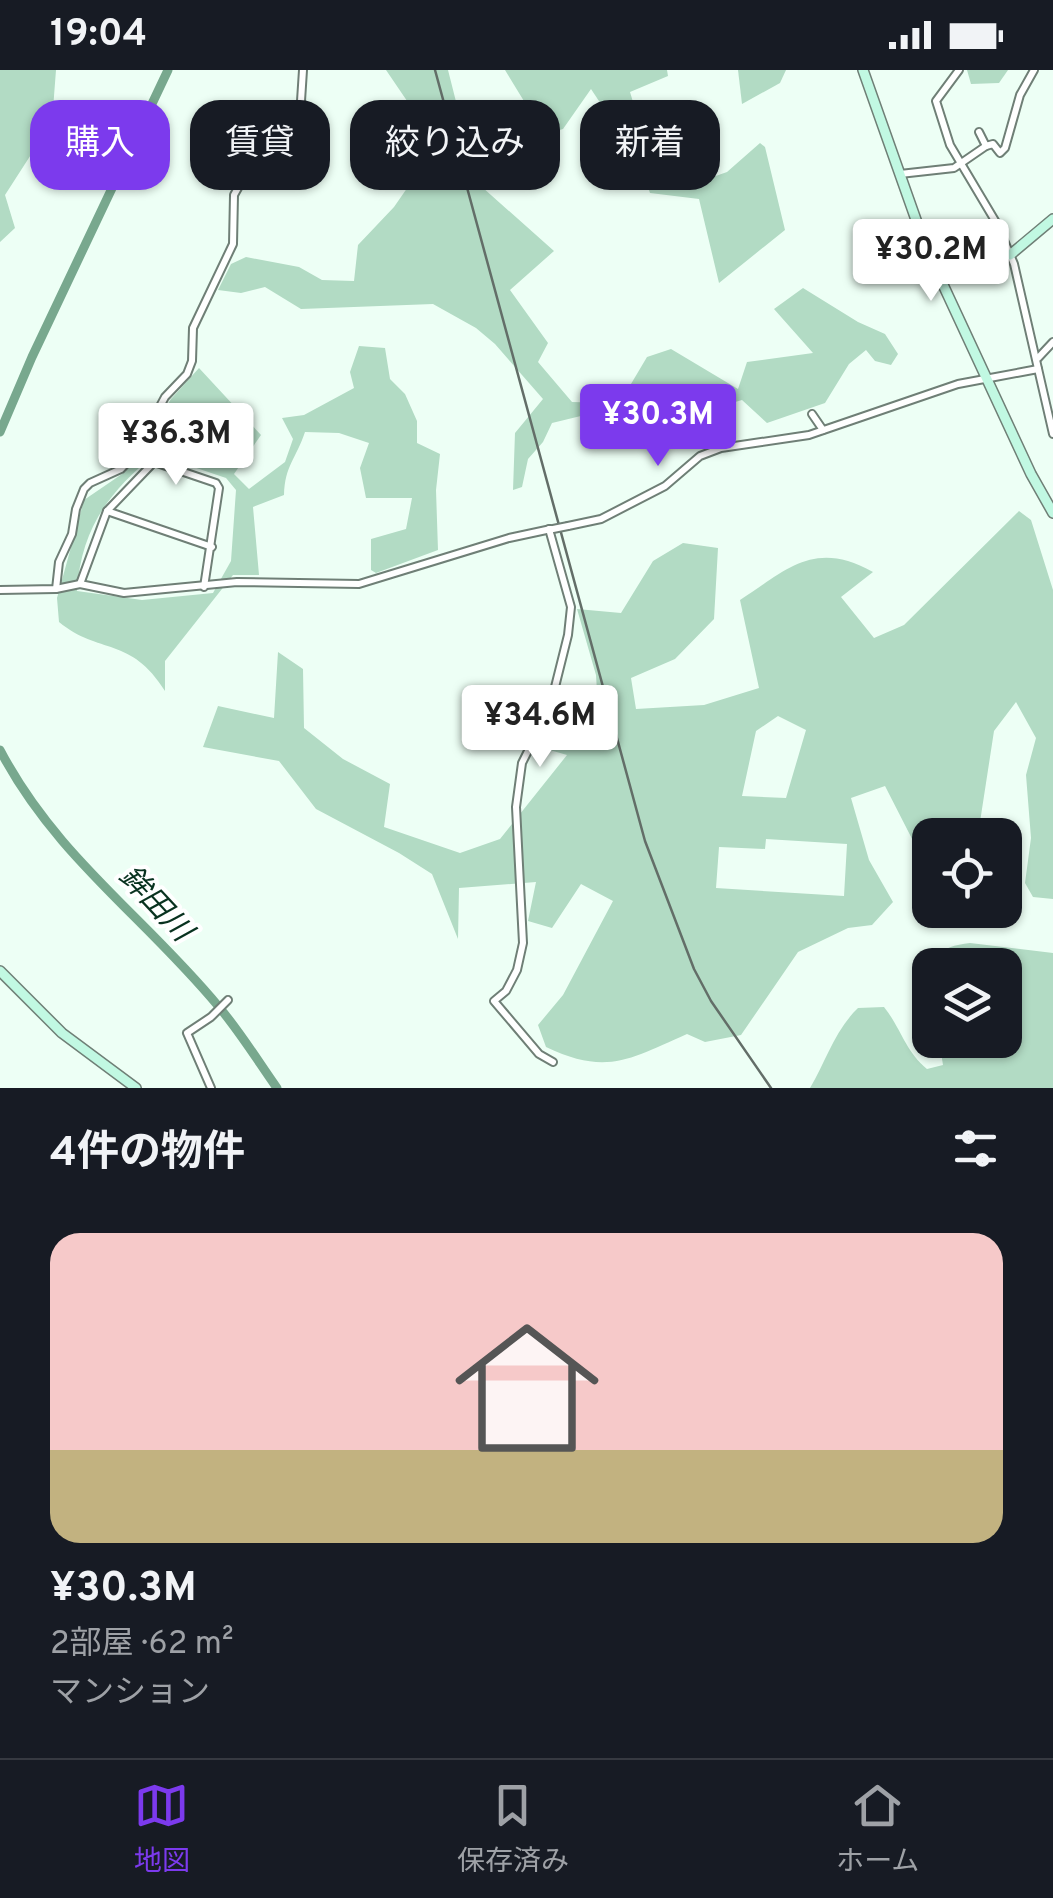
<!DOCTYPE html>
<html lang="ja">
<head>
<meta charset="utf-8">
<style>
	:root { --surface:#171b24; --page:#20242c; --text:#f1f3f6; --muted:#9ea1a6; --line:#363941; --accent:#7c3aed }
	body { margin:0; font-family:Overpass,"Noto Sans JP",sans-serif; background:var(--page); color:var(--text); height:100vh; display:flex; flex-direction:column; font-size:38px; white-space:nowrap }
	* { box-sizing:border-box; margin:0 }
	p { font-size:32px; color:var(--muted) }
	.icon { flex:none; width:55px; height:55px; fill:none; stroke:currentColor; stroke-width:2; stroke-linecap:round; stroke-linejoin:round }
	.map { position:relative; height:1018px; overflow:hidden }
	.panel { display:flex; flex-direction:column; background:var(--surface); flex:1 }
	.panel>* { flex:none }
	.banner { position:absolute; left:30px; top:30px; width:995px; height:90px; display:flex; gap:20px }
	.controls { position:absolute; left:912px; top:748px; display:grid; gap:20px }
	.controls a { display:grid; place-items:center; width:110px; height:110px; border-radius:20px; background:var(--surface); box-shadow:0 2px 8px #0004; font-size:50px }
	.price { position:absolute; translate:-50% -85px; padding:0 22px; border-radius:10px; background:#fff; color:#222; font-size:32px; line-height:65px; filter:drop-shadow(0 2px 5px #0008) }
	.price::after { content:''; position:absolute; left:50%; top:60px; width:30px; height:22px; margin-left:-15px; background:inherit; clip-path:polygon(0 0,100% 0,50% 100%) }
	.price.active { background:var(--accent); color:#fff }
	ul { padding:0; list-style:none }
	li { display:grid; align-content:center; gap:20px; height:530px; padding:0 50px }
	li span { display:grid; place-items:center; height:310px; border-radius:30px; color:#555 }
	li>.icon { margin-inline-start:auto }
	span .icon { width:180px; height:180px; fill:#fffc; stroke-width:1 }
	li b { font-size:42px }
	h2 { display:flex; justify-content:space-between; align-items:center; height:120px; padding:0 50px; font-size:42px }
	.chip { padding:0 35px; border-radius:30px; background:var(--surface); box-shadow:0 2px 8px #0004; font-size:35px; line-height:90px }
	.chip.active { background:var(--accent); color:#fff }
	.status { display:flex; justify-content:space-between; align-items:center; height:70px; padding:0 50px; background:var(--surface); direction:ltr }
	.status svg { height:28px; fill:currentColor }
	.tabs { display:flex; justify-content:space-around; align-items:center; height:140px; border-top:2px solid var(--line); background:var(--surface); font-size:28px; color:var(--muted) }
	.tabs a { display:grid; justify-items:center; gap:5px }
	.tabs .active { color:var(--accent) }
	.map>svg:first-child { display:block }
	.green { fill:#b2dbc4; fill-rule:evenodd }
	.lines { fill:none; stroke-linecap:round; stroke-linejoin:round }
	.river { stroke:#78a88e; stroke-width:9 }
	.street-casing { stroke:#6f7f76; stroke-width:10 }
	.secondary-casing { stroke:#6f7f76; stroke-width:12 }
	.street { stroke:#fff; stroke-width:6 }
	.secondary { stroke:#c1f8e2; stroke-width:9 }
	.rail { stroke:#636e68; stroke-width:2.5 }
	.street-bridge-casing { stroke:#6f7f76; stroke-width:10; stroke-linecap:butt }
	.street-bridge { stroke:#fff; stroke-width:6 }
	.labels { text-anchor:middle; stroke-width:8; stroke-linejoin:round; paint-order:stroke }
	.water-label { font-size:30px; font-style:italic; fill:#08321f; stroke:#fff }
</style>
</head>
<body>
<div class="status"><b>19:04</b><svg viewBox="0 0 49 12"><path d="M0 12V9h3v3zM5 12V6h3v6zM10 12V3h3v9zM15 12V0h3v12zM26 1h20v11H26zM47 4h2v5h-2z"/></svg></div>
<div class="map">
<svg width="1053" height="1018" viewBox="0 0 1053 1018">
	<rect width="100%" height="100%" fill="#edfff5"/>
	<g class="green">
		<path d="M 0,0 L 56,0 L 52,52 L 5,125 L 15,158 L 0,172 Z"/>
		<path d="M 386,0 L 448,0 L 467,75 L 530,41 L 505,0 L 667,0 L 668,6 L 630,22 L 651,92 L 671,95 L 693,114 L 727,102 L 760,73 L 765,77 L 785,160 L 719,213 L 699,129 L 650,123 L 640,93 L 591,19 L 563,59 L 520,72 L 530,88 L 492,89 L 467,94 L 482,117 L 554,181 L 510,220 L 548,273 L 538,292 L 572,332 L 613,333 L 628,319 L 647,287 L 671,279 L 738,319 L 747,292 L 813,283 L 774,239 L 803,218 L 858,252 L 885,264 L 898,284 L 891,295 L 875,291 L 866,280 L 849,294 L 825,333 L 767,353 L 742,330 L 711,339 L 703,323 L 686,330 L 685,371 L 675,376 L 675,333 L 623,346 L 589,344 L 552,353 L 543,372 L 528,389 L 522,417 L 513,420 L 515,363 L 543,329 L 495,274 L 476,258 L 433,234 L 301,239 L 265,217 L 241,223 L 218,220 L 231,194 L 246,187 L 299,197 L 322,210 L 354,211 L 358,175 L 394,137 L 437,75 Z"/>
		<path d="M 738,0 L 786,0 L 780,13 L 742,34 Z"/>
		<path d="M 967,0 L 1008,0 L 999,13 L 971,14 Z"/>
		<path d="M 359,276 L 385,278 L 390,309 L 405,324 L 417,351 L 417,373 L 440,384 L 436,420 L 438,480 L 376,503 L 371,500 L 371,469 L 406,459 L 412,428 L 366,428 L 360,398 L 369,373 L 339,363 L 305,362 C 296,389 285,395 284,425 L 253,437 L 259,505 L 233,505 L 165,591 L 165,621 C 131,566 99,585 59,552 L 57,528 L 84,430 L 125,402 L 171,329 L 199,298 L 261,365 L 234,404 L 249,419 L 285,392 L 293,369 L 282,348 L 304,345 L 354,318 L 350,302 ZM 155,384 L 226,408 L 236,420 L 231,491 L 213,523 L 142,530 L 77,521 C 81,459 108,423 155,384 Z"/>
		<path d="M 1019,441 L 1031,450 L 1053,520 L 1053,829 L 1033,827 L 1025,813 L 1031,768 L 1026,705 L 1036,668 L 1016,632 L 994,661 L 978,765 L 930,765 L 930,804 L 885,716 L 851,728 L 869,790 L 893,832 L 872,855 L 848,858 L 798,882 L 741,965 L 705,972 L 687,964 C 630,989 607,1006 546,977 L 538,955 L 563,925 L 613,831 L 581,814 L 552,858 L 528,851 L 536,812 L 459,818 L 458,869 L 432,804 L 399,783 L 316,739 L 279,691 L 203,677 L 218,636 L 274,648 L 278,582 L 303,599 L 304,658 L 343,689 L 390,714 L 384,757 L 460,783 L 500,769 L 567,685 L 536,676 L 550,648 L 578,652 L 598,637 L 596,605 L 577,539 L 621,543 L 653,491 L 683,473 L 718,478 L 714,549 L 675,589 L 631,608 L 636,639 L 704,635 L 759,618 L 740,530 C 789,498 815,470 873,502 L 841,527 L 874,568 L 904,555 ZM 778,646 L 806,660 L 786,728 L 742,726 L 756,661 ZM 766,769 L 847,774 L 844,826 L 716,818 L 719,777 L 765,779 Z"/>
		<path d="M 970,873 L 1053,883 L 1053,1018 L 810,1018 C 826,991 835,960 858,938 L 884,937 C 901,958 905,981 927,999 L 943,995 L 939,970 L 1005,970 L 1005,895 L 930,895 L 930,938 C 919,900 929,877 970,873 Z"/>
	</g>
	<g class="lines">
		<g class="river">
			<path d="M 0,362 L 32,287 L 168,0"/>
			<path d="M 0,680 C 56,787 145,847 219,937 C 240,962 258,991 277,1018"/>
		</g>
		<defs>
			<g id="street">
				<path d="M 959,0 L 936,31 L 950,75 L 997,154 L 1014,194 L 1053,364"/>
				<path d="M 979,62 L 986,76 L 993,74 L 1000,83 L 1005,78 L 1020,25 L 1034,0"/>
				<path d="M 900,104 L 954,98 L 986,76"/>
				<path d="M 1038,288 L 1053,272"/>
				<path d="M 812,344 L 823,360"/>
				<path d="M 107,441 L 212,477"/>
				<path d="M 568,456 L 601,449 L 665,416 L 700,386 L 721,378 L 809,365 L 958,314 L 1038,299"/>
				<path d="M 549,459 L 571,537 L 568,565 L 550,637 L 522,693 L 516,737 L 523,873 L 517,900 L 506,921 L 494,931 L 539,984 L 553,992"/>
				<path d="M 80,514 L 107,441 L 154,392 L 216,413 L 219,418 L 204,517"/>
				<path d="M 56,519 L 59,492 L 72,464 L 76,439 L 84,419 L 90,413 L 121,399 L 134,385 L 165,327 L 187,304 L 192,291 L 193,258 L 233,174 L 234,125 L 243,109 L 275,86 L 301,31 L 303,0"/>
				<path d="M 0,520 L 56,519 L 80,514 L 124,523 L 237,512 L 359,514 L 509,468 L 551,459"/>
				<path d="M 211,1018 L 187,963 L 211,947 L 228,930"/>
			</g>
			<g id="secondary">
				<path d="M 863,0 L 926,178 L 1031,404 L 1053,443"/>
				<path d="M 1010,185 L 1053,149"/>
				<path d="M 0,901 L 62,963 L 136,1018"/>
			</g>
		</defs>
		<use href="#street" class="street-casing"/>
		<use href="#secondary" class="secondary-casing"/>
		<use href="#street" class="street"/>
		<use href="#secondary" class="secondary"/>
		<path class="rail" d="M 435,0 L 645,771 L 694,899 L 711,931 L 771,1018"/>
		<defs>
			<path id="street-bridge" d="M 553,459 L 568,456"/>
		</defs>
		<use href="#street-bridge" class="street-bridge-casing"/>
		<use href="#street-bridge" class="street-bridge"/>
	</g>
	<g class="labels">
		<g class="water-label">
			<text transform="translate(156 833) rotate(47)" y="10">鉾田川</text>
		</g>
	</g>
</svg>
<div class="controls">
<a><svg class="icon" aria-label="locate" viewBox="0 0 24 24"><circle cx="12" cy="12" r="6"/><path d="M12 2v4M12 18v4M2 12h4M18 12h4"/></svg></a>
<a><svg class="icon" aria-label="layers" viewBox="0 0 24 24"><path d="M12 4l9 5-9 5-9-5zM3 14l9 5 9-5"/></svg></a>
</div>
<b class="price" style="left:931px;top:234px">¥30.2M</b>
<b class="price active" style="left:658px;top:399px">¥30.3M</b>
<b class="price" style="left:176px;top:418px">¥36.3M</b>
<b class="price" style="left:540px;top:700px">¥34.6M</b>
<div class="banner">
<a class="chip active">購入</a>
<a class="chip">賃貸</a>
<a class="chip">絞り込み</a>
<a class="chip">新着</a>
</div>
</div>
<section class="panel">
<h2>4件の物件<svg class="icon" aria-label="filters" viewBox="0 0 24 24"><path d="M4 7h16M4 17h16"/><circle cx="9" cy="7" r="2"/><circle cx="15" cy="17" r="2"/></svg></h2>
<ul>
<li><span style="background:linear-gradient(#f6c9c9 70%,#c2b280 0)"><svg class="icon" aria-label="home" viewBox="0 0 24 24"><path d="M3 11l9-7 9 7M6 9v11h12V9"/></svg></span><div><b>¥30.3M</b><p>2部屋 · 62 m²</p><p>マンション</p></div></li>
</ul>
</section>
<nav class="tabs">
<a class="active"><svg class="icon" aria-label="map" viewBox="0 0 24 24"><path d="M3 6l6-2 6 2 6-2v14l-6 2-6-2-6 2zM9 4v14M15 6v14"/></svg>地図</a>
<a><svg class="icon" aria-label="saved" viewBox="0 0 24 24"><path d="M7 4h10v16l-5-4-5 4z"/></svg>保存済み</a>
<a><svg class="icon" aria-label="home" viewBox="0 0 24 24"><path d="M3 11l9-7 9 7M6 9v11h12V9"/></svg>ホーム</a>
</nav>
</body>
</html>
